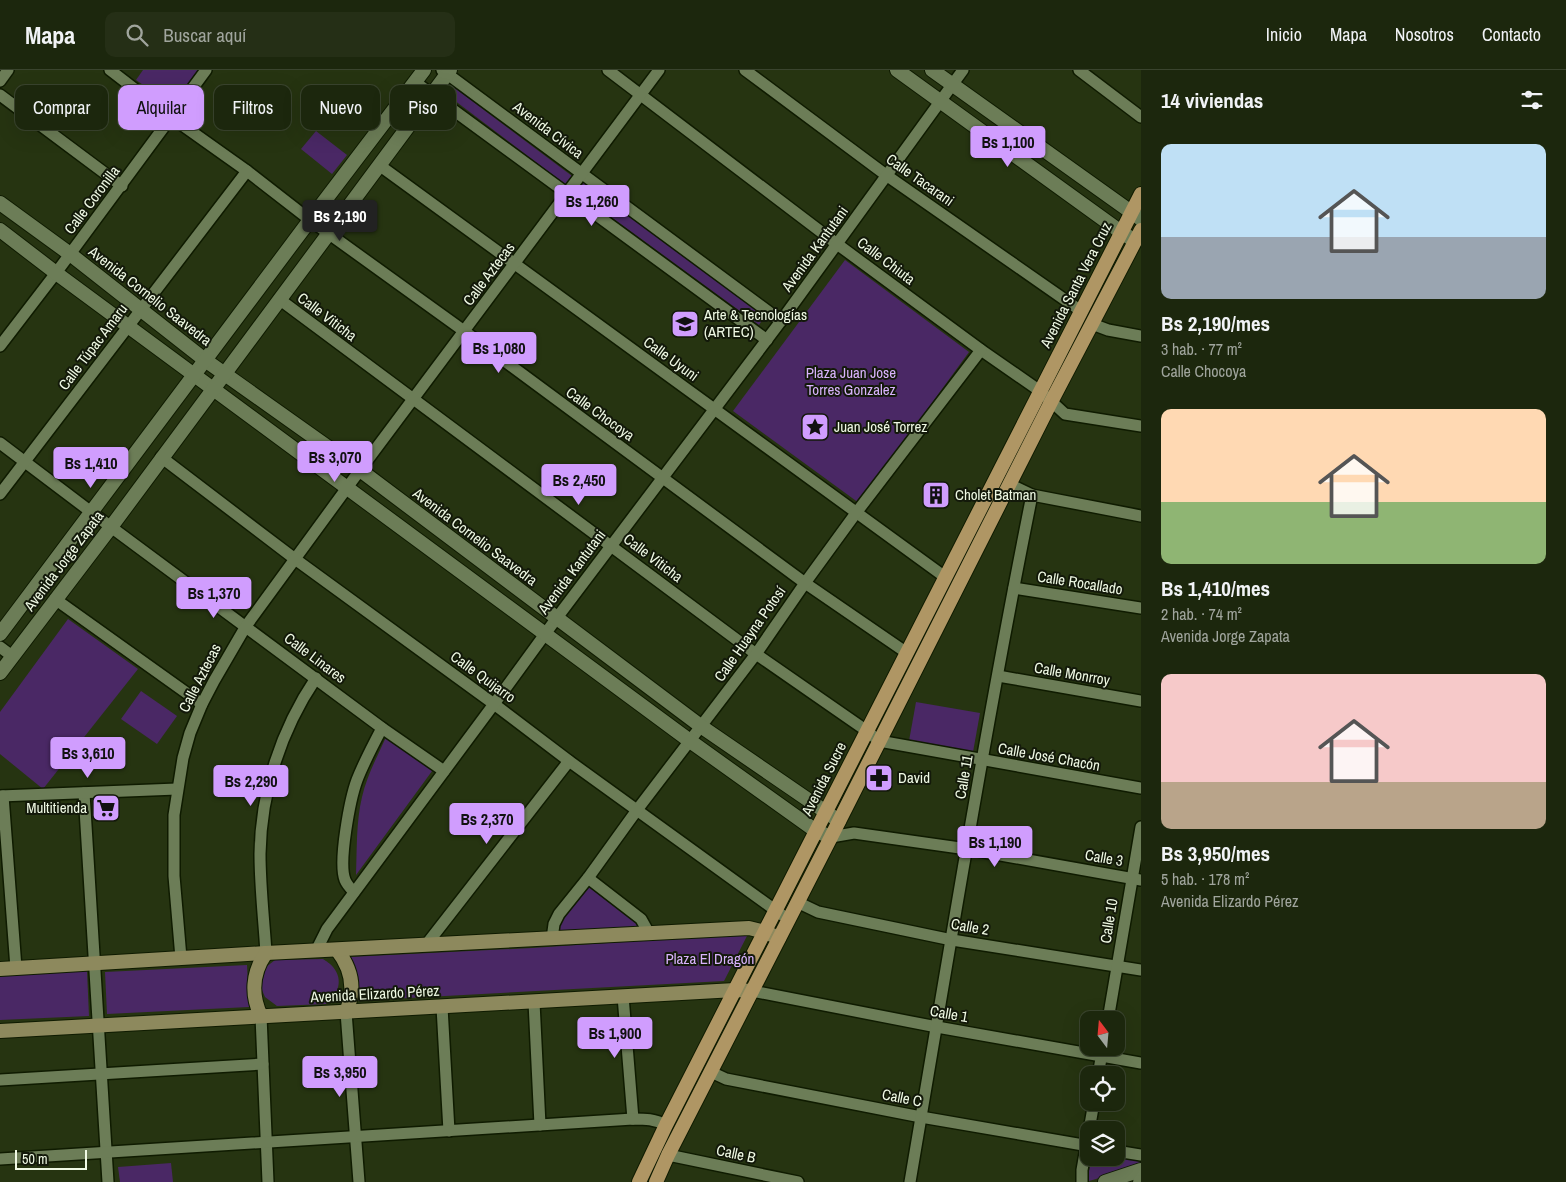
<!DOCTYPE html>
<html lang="es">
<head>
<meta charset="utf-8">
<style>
	:root { --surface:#1c270d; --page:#252f16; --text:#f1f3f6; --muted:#a0a59d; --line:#3a442e; --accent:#d09dfe }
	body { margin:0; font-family:"Archivo Narrow",sans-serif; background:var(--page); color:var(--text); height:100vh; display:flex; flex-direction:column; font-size:19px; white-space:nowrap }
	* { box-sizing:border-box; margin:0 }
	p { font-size:16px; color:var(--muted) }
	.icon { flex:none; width:28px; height:28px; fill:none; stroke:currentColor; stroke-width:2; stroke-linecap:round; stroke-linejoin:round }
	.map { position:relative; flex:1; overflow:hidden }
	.side { display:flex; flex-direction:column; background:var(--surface); width:425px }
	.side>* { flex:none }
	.top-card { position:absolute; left:15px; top:15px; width:475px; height:45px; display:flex; gap:10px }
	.needle { width:32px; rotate:344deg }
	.buttons { position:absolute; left:1080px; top:941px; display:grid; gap:10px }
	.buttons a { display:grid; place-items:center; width:45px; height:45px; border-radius:10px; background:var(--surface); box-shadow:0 5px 20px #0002,0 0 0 1px var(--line); font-size:25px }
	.scale { position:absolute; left:15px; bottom:12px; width:72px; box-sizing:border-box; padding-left:5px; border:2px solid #eff9e4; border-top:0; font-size:14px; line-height:18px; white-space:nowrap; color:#eff9e4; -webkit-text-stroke:4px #13190a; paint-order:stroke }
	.price { position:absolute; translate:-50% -42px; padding:0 11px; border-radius:5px; background:var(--accent); color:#111; font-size:16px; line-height:32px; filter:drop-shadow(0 1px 2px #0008) }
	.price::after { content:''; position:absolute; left:50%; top:30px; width:15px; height:11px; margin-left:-8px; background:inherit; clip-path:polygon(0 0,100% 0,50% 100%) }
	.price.selected { background:#222; color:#fff }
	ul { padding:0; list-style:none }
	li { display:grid; align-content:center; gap:10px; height:265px; padding:0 20px }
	li span { display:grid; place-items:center; height:155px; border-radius:10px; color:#555 }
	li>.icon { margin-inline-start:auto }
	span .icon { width:90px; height:90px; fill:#fffc; stroke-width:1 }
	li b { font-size:21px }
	h2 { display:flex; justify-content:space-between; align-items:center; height:60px; padding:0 20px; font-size:21px }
	.tag { padding:0 18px; border-radius:10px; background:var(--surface); box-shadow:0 5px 20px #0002,0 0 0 1px var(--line); font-size:18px; line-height:45px }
	.tag.selected { background:var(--accent); color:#111 }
	header { display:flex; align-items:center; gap:30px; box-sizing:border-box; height:70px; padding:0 25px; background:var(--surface); border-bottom:1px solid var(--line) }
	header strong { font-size:24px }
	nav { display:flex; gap:28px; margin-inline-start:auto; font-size:18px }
	.search { width:350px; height:45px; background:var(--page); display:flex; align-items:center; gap:12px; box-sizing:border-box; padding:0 18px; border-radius:10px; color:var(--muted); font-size:19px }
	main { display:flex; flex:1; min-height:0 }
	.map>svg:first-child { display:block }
	.green { fill:#4a2865 }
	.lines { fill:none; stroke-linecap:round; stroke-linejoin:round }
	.minor-casing { stroke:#0f1b00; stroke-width:14 }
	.tertiary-casing { stroke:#0f1b00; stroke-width:16 }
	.secondary-casing { stroke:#0f1b00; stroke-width:16 }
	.primary-casing { stroke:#0f1b00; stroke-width:16 }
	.minor { stroke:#6c7d57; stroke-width:11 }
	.tertiary { stroke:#6c7d57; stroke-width:14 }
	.secondary { stroke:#8d895d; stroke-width:14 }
	.primary { stroke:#af9664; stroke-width:14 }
	.labels { text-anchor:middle; stroke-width:4; stroke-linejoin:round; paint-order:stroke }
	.street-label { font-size:15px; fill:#eff9e4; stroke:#13190a }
	.poi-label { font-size:15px; fill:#eff9e4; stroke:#13190a; text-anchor:start }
	.park-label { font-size:15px; fill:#d9b3fd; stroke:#13190a }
</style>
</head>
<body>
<header>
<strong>Mapa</strong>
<div class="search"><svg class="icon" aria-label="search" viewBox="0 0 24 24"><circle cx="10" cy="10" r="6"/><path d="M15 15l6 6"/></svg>Buscar aquí</div>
<nav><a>Inicio</a><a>Mapa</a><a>Nosotros</a><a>Contacto</a></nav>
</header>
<main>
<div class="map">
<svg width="1141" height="1112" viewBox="0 0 1141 1112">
	<rect width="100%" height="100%" fill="#263411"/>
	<g class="green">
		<path d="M 143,0 L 198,0 L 173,35 L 136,10 Z"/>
		<path d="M 452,16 L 572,106 L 565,114 L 446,24 Z"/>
		<path d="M 316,61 L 347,85 L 332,104 L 301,79 Z"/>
		<path d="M 584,112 L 766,244 L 759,255 L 577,122 Z"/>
		<path d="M 845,190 L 969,282 L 859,433 L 733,341 Z"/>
		<path d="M 68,549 L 138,599 L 43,719 L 0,684 L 0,642 Z"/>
		<path d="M 141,621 L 177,646 L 157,674 L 121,649 Z"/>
		<path d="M 916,632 L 980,643 L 973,682 L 909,671 Z"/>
		<path d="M 387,665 L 435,697 L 356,805 C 357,780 356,752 362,727 C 367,705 378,685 387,665 Z"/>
		<path d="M 587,817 L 591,817 L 643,856 L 559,862 L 557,857 Z"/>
		<path d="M 743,864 L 747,866 L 724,911 L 352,931 C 358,910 359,907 349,887 L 532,878 Z"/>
		<path d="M 323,889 C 326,891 331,894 333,897 C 344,910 338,925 326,934 L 277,936 L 265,927 L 262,920 L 262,913 L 266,897 L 275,890 Z"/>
		<path d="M 247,895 L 249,937 L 107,944 L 105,902 Z"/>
		<path d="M 87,901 L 89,946 L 0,950 L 0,906 Z"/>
		<path d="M 1116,1086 L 1141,1091 L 1141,1096 L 1089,1111 L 1088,1108 L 1091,1088 L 1116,1088 Z"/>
		<path d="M 171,1093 L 173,1112 L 120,1112 L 118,1097 Z"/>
	</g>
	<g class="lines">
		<defs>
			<g id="minor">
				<path d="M 110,0 L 171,47 L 247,101 L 310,150 L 464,261 L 805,513 L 907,583"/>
				<path d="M 442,0 L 781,251"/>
				<path d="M 608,0 L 837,174 L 981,280 L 1040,321 L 1065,344 L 1141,356"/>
				<path d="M 745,0 L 886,105 L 1081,241"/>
				<path d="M 1079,0 L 1141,47"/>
				<path d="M 0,11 L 8,0"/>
				<path d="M 415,12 L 767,270"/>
				<path d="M 0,25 L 122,116"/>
				<path d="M 379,95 L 945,507"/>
				<path d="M 279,229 L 756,584 L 867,661 L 879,671 L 1141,718"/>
				<path d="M 1092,254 L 1108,260 L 1141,266"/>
				<path d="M 0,276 L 56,203 L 206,0"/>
				<path d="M 0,373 L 111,457 L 382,658 L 444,701"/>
				<path d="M 161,387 L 295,489 L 494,634 L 569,691 L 782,845"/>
				<path d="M 1009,414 L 1032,425 L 1141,446"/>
				<path d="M 0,424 L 247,101"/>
				<path d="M 1014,518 L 1141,538"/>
				<path d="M 55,529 L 202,634"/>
				<path d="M 0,577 L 12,586"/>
				<path d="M 998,606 L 1141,631"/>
				<path d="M 84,723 L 108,1112"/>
				<path d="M 0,726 L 177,719"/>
				<path d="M 3,726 L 16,898"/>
				<path d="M 831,767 L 854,763 L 967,779 L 1141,810"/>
				<path d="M 588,808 L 641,849 L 646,858 L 647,864"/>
				<path d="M 354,822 C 350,818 347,815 345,810 C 338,792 350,729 357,710 C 364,692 373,675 382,658"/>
				<path d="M 797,832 L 818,842 L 952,870 L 1141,900"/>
				<path d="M 552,869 L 554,854 L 559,844 L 588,808 L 637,740 L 756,584 L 805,513 L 856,443 L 981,280"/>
				<path d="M 426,875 L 569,691"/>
				<path d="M 316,881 L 327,859 L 494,634 L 556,549 L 781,251 L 963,0"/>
				<path d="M 266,883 C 264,850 260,817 260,784 C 261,721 281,660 316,608"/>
				<path d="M 181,888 L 174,806 L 174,745 L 183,688 L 190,663 L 202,634 L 214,611 L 246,556 L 360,400 L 659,0"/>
				<path d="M 752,921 L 937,957 L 1141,993"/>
				<path d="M 623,926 L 633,1049"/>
				<path d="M 534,932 L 540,1055"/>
				<path d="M 442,937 L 449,1061"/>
				<path d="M 346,942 L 359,1112"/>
				<path d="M 261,946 L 268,1112"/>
				<path d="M 1108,950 L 1141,757"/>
				<path d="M 711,1002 L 726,1009 L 921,1047 L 1089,1076"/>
				<path d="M 1098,1005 L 1103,978"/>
				<path d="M 0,1010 L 263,994"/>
				<path d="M 1116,1081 L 1141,1085"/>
				<path d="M 668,1085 L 798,1112"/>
				<path d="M 0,1089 L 633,1049 C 645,1049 655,1049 666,1055"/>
				<path d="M 910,1112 C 949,883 986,653 1032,425"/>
				<path d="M 1082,1112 L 1082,1100 L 1094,1032"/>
			</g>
			<g id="tertiary">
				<path d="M 897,0 L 1121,162 L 1135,171"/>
				<path d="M 932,0 L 1141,149"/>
				<path d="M 0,133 L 70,184 L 205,290 L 360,400 L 702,657 L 839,751"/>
				<path d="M 0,160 L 56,203 L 690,671 L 816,761 L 831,767"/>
				<path d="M 0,564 L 310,150 L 424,0"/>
				<path d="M 0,603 L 111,457 L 450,0"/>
				<path d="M 1105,1112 L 1141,1100"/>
				<path d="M 1140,1112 L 1141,1112"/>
			</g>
			<g id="secondary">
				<path d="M 337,880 C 352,899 356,919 346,942"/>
				<path d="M 0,899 L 266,883 L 749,858 L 765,862 L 779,868"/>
				<path d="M 261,946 C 251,925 252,903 266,883"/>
				<path d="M 0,961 L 735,920 L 752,921"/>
			</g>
			<g id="primary">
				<path d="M 639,1112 L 666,1055 L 1141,124"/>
				<path d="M 656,1112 L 668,1085 L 831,767 L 1051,332 L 1141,160"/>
			</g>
		</defs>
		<use href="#minor" class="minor-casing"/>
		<use href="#tertiary" class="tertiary-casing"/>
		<use href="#secondary" class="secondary-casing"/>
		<use href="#primary" class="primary-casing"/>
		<use href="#minor" class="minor"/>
		<use href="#tertiary" class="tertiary"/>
		<use href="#secondary" class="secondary"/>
		<use href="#primary" class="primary"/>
	</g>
	<defs>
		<symbol id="university-square" viewBox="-11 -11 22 22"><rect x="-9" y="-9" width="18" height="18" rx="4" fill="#d09dfe" stroke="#13190a"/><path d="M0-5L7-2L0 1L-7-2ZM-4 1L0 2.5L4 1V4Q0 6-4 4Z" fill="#111"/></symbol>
		<symbol id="sight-square" viewBox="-11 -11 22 22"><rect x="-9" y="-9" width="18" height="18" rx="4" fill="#d09dfe" stroke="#13190a"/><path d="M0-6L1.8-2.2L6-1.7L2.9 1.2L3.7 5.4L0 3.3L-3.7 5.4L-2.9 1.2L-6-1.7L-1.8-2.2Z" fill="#111"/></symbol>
		<symbol id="building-square" viewBox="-11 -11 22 22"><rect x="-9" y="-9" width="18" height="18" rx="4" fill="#d09dfe" stroke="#13190a"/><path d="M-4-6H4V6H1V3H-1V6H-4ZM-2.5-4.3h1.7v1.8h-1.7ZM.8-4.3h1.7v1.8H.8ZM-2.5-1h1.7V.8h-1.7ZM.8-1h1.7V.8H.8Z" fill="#111"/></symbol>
		<symbol id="pharmacy-square" viewBox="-11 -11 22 22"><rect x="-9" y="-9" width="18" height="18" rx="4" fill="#d09dfe" stroke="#13190a"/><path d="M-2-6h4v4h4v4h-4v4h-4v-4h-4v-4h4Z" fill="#111"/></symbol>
		<symbol id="supermarket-square" viewBox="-11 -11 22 22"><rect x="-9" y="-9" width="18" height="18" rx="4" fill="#d09dfe" stroke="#13190a"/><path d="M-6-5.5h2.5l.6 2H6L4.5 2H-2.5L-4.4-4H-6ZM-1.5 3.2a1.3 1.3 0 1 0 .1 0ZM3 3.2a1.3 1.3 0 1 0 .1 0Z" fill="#111"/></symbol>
	</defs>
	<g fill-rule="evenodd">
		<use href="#university-square" x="669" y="238" width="32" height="32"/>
		<use href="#sight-square" x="799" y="341" width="32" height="32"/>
		<use href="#building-square" x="920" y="409" width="32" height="32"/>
		<use href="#pharmacy-square" x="863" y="692" width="32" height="32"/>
		<use href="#supermarket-square" x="90" y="722" width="32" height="32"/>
	</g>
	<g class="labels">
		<g class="street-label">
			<text transform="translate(548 60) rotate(37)" y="5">Avenida Cívica</text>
			<text transform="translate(920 110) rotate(35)" y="5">Calle Tacarani</text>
			<text transform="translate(92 130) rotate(-53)" y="5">Calle Coronilla</text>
			<text transform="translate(815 179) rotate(-54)" y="5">Avenida Kantutani</text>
			<text transform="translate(886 191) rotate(37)" y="5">Calle Chiuta</text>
			<text transform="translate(489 204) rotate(-53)" y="5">Calle Aztecas</text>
			<text transform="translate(1076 215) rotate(-63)" y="5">Avenida Santa Vera Cruz</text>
			<text transform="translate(150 226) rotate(38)" y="5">Avenida Cornelio Saavedra</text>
			<text transform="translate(327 247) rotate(37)" y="5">Calle Viticha</text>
			<text transform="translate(93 277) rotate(-53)" y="5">Calle Túpac Amaru</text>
			<text transform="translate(671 289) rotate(36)" y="5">Calle Uyuni</text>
			<text transform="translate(600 344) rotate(36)" y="5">Calle Chocoya</text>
			<text transform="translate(475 467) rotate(37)" y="5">Avenida Cornelio Saavedra</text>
			<text transform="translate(653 488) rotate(37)" y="5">Calle Viticha</text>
			<text transform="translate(64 491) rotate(-53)" y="5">Avenida Jorge Zapata</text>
			<text transform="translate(572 502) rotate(-53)" y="5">Avenida Kantutani</text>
			<text transform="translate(1080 513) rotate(9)" y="5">Calle Rocallado</text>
			<text transform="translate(750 564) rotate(-55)" y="5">Calle Huayna Potosí</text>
			<text transform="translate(315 588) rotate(37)" y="5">Calle Linares</text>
			<text transform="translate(1072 604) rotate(10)" y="5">Calle Monrroy</text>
			<text transform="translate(483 607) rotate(36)" y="5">Calle Quijarro</text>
			<text transform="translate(200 608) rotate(-63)" y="5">Calle Aztecas</text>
			<text transform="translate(1049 687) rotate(10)" y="5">Calle José Chacón</text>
			<text transform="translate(964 707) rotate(-80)" y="5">Calle 11</text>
			<text transform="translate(824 709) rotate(-63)" y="5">Avenida Sucre</text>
			<text transform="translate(1104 788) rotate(10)" y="5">Calle 3</text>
			<text transform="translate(1109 851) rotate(-81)" y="5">Calle 10</text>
			<text transform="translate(970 857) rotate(10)" y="5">Calle 2</text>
			<text transform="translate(375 924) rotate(-3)" y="5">Avenida Elizardo Pérez</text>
			<text transform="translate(949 944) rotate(10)" y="5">Calle 1</text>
			<text transform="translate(902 1028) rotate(11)" y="5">Calle C</text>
			<text transform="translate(736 1084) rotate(12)" y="5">Calle B</text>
		</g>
		<g class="poi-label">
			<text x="704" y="250">Arte &amp; Tecnologías<tspan x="704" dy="17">(ARTEC)</tspan></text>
			<text x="834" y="362">Juan José Torrez</text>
			<text x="955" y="430">Cholet Batman</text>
			<text x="898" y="713">David</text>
			<text x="87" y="743" text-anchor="end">Multitienda</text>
		</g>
		<g class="park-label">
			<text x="851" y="308">Plaza Juan Jose<tspan x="851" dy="17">Torres Gonzalez</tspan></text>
			<text x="710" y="894">Plaza El Dragón</text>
		</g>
	</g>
</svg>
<div class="buttons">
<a><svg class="needle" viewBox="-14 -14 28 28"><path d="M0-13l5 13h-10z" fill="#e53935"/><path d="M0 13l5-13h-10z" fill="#a0a59d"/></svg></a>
<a><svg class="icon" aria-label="locate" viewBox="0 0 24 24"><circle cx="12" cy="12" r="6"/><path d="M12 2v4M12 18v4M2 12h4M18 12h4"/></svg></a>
<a><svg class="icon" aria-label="layers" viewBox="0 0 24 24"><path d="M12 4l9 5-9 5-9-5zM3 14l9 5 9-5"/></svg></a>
</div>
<div class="scale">50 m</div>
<b class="price" style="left:1008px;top:98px">Bs 1,100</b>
<b class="price" style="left:592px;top:157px">Bs 1,260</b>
<b class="price selected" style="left:340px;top:172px">Bs 2,190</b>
<b class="price" style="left:499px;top:304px">Bs 1,080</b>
<b class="price" style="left:335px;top:413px">Bs 3,070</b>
<b class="price" style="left:91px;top:419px">Bs 1,410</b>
<b class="price" style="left:579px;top:436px">Bs 2,450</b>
<b class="price" style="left:214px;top:549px">Bs 1,370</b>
<b class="price" style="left:88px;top:709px">Bs 3,610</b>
<b class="price" style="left:251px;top:737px">Bs 2,290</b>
<b class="price" style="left:487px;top:775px">Bs 2,370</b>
<b class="price" style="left:995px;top:798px">Bs 1,190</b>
<b class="price" style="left:615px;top:989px">Bs 1,900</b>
<b class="price" style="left:340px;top:1028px">Bs 3,950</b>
<div class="top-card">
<a class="tag">Comprar</a>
<a class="tag selected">Alquilar</a>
<a class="tag">Filtros</a>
<a class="tag">Nuevo</a>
<a class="tag">Piso</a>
</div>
</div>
<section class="side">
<h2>14 viviendas<svg class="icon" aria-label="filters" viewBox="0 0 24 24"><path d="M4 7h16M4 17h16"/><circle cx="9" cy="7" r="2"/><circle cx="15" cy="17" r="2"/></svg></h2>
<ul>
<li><span style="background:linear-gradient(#bfe0f5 60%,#9aa5b1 0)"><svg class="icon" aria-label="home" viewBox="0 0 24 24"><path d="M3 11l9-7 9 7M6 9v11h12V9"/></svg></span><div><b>Bs 2,190/mes</b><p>3 hab. · 77 m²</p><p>Calle Chocoya</p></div></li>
<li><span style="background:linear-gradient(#ffd9b3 60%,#8fb573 0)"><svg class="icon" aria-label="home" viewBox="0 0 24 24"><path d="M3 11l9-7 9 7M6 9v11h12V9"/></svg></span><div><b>Bs 1,410/mes</b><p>2 hab. · 74 m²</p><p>Avenida Jorge Zapata</p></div></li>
<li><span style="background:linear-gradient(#f6c9c9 70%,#b9a48a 0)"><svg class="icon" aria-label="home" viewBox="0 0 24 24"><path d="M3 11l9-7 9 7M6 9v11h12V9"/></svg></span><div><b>Bs 3,950/mes</b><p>5 hab. · 178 m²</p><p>Avenida Elizardo Pérez</p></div></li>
</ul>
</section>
</main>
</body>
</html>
